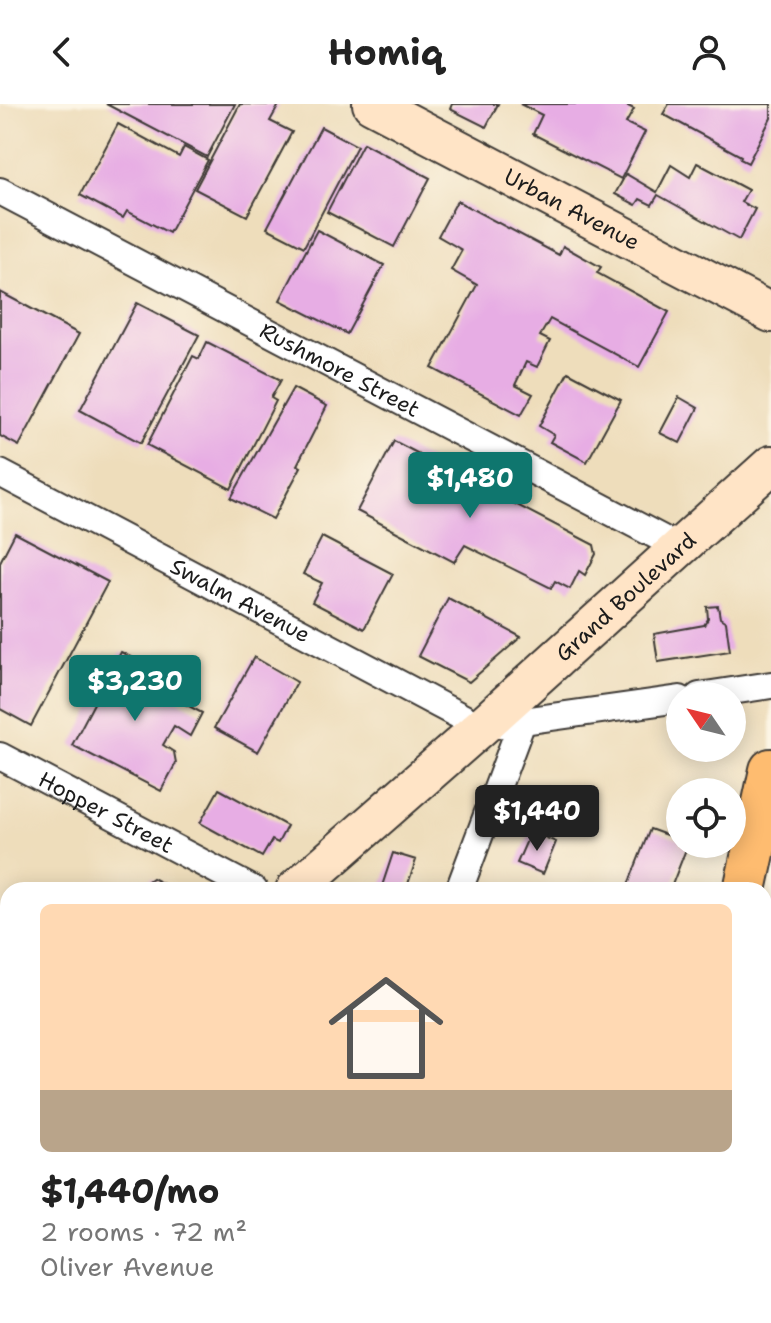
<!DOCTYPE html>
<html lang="en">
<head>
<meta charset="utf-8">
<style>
	:root { --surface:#fff; --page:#f6f6f6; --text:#222; --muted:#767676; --accent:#0f766e }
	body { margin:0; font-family:"Shantell Sans",sans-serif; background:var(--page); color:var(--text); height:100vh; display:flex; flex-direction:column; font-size:30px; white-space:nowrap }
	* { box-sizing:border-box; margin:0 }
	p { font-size:26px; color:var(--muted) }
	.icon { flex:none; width:44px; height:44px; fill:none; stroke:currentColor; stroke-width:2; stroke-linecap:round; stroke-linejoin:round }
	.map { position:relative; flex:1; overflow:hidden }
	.sheet { position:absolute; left:0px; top:778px; width:772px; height:442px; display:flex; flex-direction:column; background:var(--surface); border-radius:24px 24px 0 0; box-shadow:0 4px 20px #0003 }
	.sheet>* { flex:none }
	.needle { width:52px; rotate:305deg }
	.controls { position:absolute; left:666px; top:578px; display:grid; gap:16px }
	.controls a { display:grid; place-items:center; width:80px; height:80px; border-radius:50%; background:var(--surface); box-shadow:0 4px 20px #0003; font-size:40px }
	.price { position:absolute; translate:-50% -68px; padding:0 18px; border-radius:8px; background:var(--accent); color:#fff; font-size:26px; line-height:52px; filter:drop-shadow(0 2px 4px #0008) }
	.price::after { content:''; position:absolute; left:50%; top:48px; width:24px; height:18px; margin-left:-12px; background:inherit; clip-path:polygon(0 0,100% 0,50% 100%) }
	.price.on { background:#222; color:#fff }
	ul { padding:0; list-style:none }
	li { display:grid; align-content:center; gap:16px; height:424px; padding:0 40px }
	li span { display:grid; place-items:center; height:248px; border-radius:12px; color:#555 }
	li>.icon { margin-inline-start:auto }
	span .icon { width:144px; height:144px; fill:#fffc; stroke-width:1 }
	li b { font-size:34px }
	header { display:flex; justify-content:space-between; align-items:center; height:104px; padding:0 40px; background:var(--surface); font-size:36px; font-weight:700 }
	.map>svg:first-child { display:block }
	.building { fill:#e7ade4 }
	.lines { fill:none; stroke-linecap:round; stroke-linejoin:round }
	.lane-casing { stroke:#3c3934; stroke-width:18 }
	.street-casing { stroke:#3c3934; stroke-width:30 }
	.secondary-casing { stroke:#3c3934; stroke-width:42 }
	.primary-casing { stroke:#3c3934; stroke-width:46 }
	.lane { stroke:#fff; stroke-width:14 }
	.street { stroke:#fff; stroke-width:26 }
	.secondary { stroke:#ffe4c6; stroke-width:38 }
	.primary { stroke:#febc70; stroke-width:42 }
	.labels { text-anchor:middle; stroke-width:6; stroke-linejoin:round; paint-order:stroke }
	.street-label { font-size:22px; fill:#1c1c1c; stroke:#fcf5e5 }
</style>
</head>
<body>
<header><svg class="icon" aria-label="back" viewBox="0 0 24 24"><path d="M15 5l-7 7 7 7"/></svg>Homiq<svg class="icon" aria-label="person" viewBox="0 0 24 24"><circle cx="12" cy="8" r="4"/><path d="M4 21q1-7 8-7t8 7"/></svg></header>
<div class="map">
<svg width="771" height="1219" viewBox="0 0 771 1219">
	<rect width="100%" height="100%" fill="#fcf5e5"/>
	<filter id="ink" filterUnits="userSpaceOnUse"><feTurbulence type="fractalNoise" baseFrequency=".0125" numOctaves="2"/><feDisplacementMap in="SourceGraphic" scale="16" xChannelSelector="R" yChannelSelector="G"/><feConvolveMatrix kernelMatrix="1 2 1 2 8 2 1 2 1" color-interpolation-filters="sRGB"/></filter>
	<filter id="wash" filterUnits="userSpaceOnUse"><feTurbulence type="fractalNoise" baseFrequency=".006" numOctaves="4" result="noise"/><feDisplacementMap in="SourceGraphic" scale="32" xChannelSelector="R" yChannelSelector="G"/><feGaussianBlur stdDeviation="1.8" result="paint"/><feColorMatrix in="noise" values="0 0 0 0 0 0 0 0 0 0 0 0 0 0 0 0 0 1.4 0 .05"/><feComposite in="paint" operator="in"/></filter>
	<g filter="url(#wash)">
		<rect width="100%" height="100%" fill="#edb"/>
		<g id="blocks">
			<g class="building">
				<path d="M 106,0 L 235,0 L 207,53 Z"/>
				<path d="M 240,0 L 279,1 L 270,17 L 292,28 L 247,112 L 195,85 Z"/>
				<path d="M 452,0 L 498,0 L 486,23 L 450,5 Z"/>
				<path d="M 520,0 L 624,0 L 634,5 L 626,19 L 645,28 L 621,75 L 533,30 L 542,11 Z"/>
				<path d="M 669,0 L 771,0 L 771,14 L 748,59 L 740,55 L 741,52 L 663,10 Z"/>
				<path d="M 118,20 L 179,53 L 184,43 L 208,56 L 169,129 L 127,107 L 123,114 L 80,91 Z"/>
				<path d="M 321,23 L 357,42 L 304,143 L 267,124 Z"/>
				<path d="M 363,39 L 430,74 L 394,143 L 327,108 Z"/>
				<path d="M 697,59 L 748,86 L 741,98 L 755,105 L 739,136 L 658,91 L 652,101 L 640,95 L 636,101 L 615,90 L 626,70 L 657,88 L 671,61 L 690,73 Z"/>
				<path d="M 457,97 L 559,151 L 563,142 L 601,163 L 597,169 L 669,208 L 639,263 L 550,215 L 540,232 L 550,237 L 537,263 L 526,258 L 515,281 L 533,290 L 521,311 L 432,264 L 477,181 L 451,166 L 462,146 L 438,132 Z"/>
				<path d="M 317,126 L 384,161 L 347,230 L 280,196 Z"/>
				<path d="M 0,188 L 79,230 L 19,342 L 0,332 Z"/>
				<path d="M 137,199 L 199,231 L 141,339 L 80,306 Z"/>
				<path d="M 207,238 L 281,276 L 271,294 L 276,297 L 231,385 L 147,341 L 193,252 L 199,255 Z"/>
				<path d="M 568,268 L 621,296 L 587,358 L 550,338 L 554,331 L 539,322 Z"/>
				<path d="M 293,284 L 327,302 L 297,361 L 301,363 L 273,415 L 231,394 Z"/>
				<path d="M 679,293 L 698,304 L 680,339 L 660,329 Z"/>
				<path d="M 394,337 L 594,441 L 596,450 L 585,471 L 579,467 L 570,485 L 555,477 L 551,484 L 465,441 L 454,458 L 357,407 Z"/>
				<path d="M 15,429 L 108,478 L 31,622 L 0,605 L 0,458 Z"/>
				<path d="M 322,433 L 393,470 L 364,525 L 312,498 L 322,479 L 303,470 Z"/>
				<path d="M 448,494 L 521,533 L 469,578 L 418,552 Z"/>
				<path d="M 718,502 L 720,514 L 726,518 L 730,547 L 658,558 L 654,530 L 704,521 L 708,515 L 707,503 Z"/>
				<path d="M 121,548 L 166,572 L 159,586 L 202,609 L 190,632 L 174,622 L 163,641 L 174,648 L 176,659 L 161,687 L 72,641 Z"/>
				<path d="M 254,553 L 297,578 L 258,648 L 214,624 Z"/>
				<path d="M 550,683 L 576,694 L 561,727 L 536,716 Z"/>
				<path d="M 219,685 L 287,722 L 278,739 L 272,736 L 262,753 L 200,719 Z"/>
				<path d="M 650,725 L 680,736 L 680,740 L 688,740 L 670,786 L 626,786 Z"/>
				<path d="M 531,727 L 556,738 L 543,770 L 517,759 Z"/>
				<path d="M 393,749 L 416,756 L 406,786 L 382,782 Z"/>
				<path d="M 152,774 L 175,786 L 136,786 Z"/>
				<path d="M 770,850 L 771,888 L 764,889 L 764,876 Z"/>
				<path d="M 770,993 L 765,1014 L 764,1014 L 764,996 Z"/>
				<path d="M 764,1015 L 771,1017 L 771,1058 L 764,1057 Z"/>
				<path d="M 8,1155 L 8,1185 L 0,1182 L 0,1174 Z"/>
				<path d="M 103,1212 L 144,1212 L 141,1219 L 100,1219 Z"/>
				<path d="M 193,1212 L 198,1212 L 218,1219 L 191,1219 Z"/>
				<path d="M 530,1212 L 597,1212 L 596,1219 L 528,1219 Z"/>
			</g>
		</g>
	</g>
	<g filter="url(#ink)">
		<use href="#blocks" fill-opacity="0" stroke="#3c3934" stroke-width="2"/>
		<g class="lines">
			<defs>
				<g id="lane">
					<path d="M 765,1057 L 771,1132"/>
					<path d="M 764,1150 L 771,1149"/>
				</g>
				<g id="street">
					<path id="s1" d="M 0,87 L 680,444"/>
					<path id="s2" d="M 0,369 L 481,623 L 680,595"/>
					<path d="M 699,592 L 771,581"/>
					<path id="s3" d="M 0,652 L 254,786"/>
					<path d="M 459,786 L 522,618"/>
					<path d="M 764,932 L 771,932"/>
					<path d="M 0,936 L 8,940"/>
					<path d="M 0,1077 L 8,1080"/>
					<path d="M 764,1200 L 771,1199"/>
					<path d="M 343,1212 L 361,1219"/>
					<path d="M 289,1219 L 291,1212"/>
				</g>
				<g id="secondary">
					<path id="s4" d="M 372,0 L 771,209"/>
					<path id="s5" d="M 295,786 L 481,623 L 771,361"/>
					<path d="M 0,1018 L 8,1011"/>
				</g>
				<g id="primary">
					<path d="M 745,786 L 771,666"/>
					<path d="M 651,1219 L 652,1212"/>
				</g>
			</defs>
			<use href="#lane" class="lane-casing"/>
			<use href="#street" class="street-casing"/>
			<use href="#secondary" class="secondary-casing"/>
			<use href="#primary" class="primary-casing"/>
			<use href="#lane" class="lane"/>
			<use href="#street" class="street"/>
			<use href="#secondary" class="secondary"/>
			<use href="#primary" class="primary"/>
		</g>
	</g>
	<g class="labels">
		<g class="street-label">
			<text dy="8" stroke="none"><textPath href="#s4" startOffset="226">Urban Avenue</textPath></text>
			<text dy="8" stroke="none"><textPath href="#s1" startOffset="384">Rushmore Street</textPath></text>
			<text dy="8" stroke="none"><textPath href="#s5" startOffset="442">Grand Boulevard</textPath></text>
			<text dy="8" stroke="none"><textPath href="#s2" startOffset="272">Swalm Avenue</textPath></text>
			<text dy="8" stroke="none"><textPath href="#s3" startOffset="120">Hopper Street</textPath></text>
		</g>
	</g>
</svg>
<div class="controls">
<a><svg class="needle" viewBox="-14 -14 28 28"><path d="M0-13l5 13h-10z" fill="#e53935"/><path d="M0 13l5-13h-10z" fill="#767676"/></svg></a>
<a><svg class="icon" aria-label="locate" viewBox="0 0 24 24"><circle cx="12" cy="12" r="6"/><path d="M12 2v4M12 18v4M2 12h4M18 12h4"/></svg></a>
</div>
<b class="price" style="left:470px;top:416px">$1,480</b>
<b class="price" style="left:135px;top:619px">$3,230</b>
<b class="price on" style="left:537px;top:749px">$1,440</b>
<section class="sheet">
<ul>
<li><span style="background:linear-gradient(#ffd9b3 75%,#b9a48a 0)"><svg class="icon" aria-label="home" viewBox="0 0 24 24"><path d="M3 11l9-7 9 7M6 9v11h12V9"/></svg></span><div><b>$1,440/mo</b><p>2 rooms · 72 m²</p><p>Oliver Avenue</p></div></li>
</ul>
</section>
</div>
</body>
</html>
